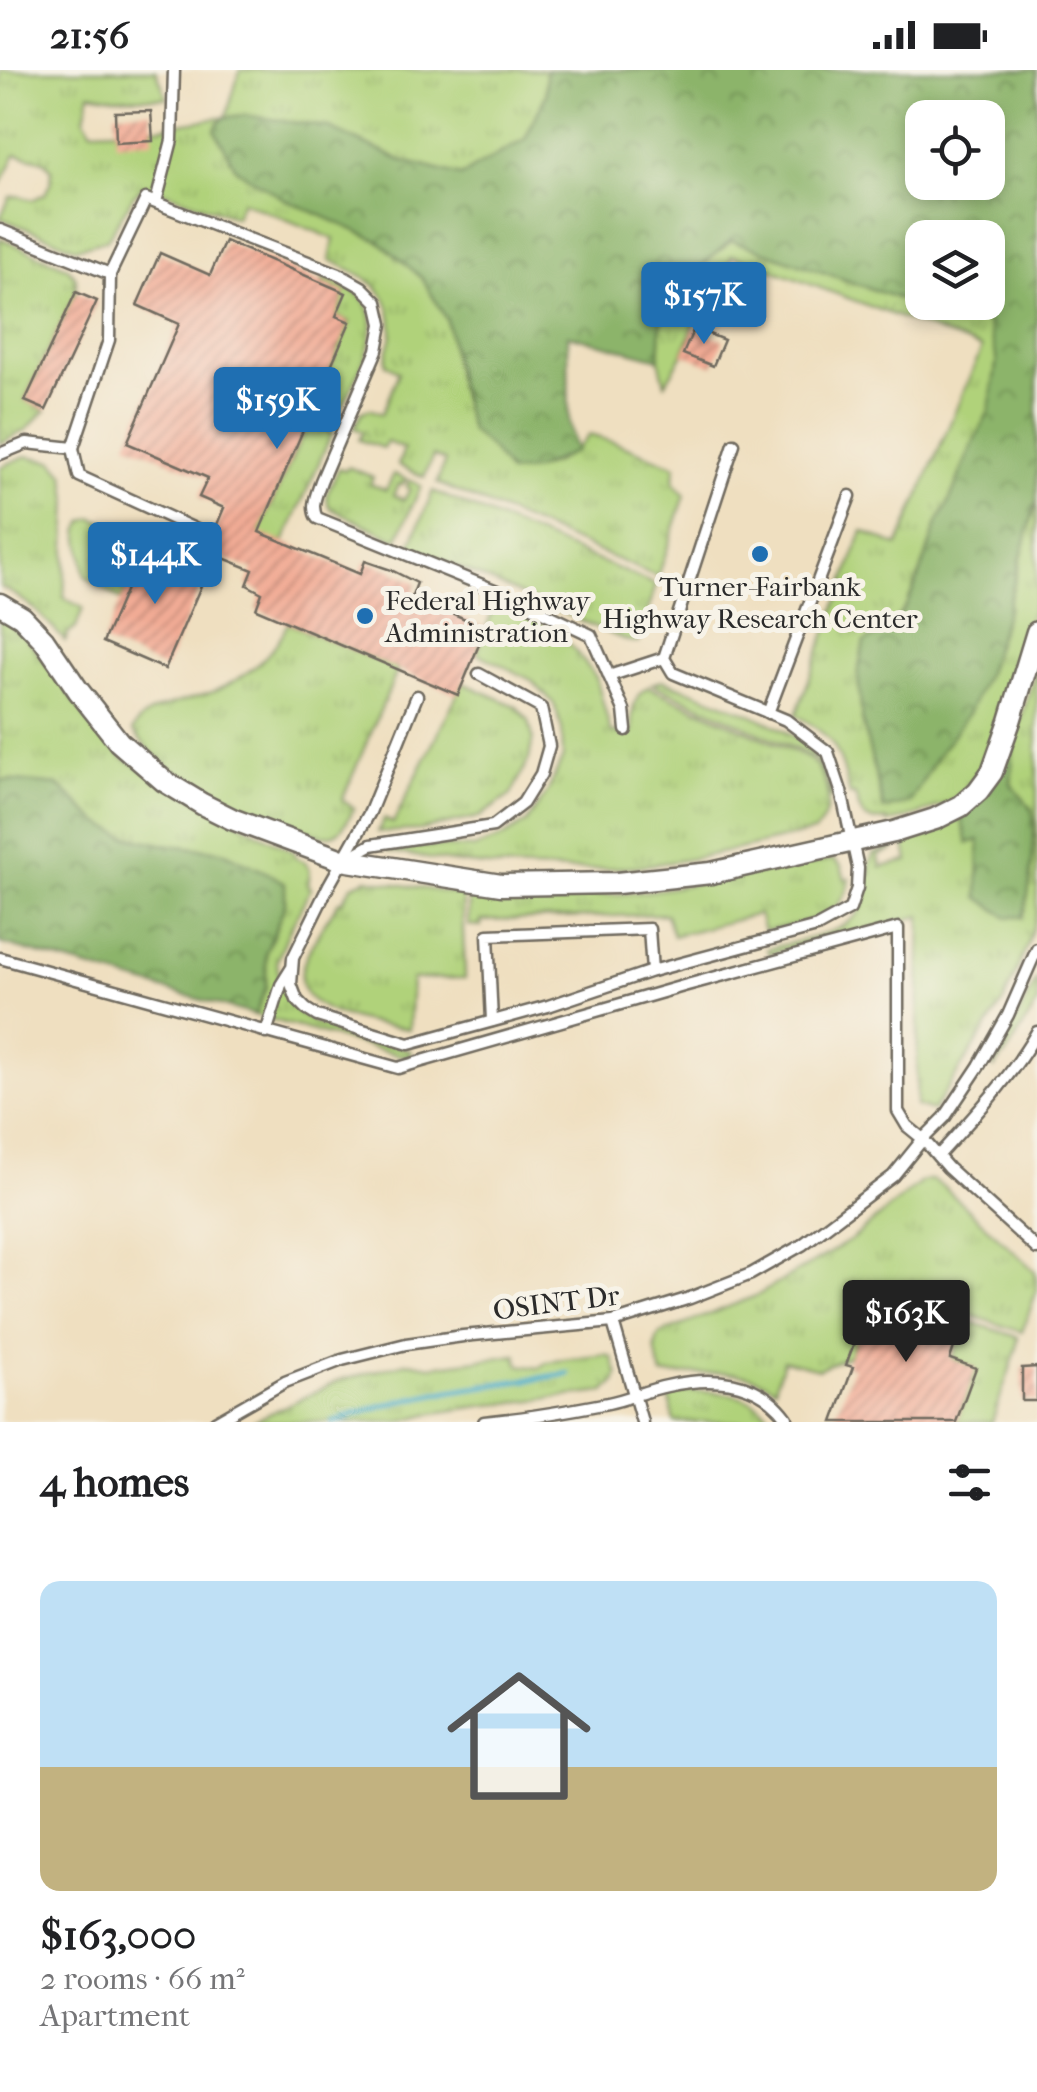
<!DOCTYPE html>
<html lang="en">
<head>
<meta charset="utf-8">
<style>
	:root { --surface:#fff; --page:#f6f6f6; --text:#202124; --muted:#757577; --accent:#1f6fb2 }
	body { margin:0; font-family:"IM FELL French Canon",serif; background:var(--page); color:var(--text); height:100vh; display:flex; flex-direction:column; font-size:38px; white-space:nowrap }
	* { box-sizing:border-box; margin:0 }
	p { font-size:32px; color:var(--muted) }
	.icon { flex:none; width:55px; height:55px; fill:none; stroke:currentColor; stroke-width:2; stroke-linecap:round; stroke-linejoin:round }
	.map { position:relative; height:1352px; overflow:hidden }
	.drawer { display:flex; flex-direction:column; background:var(--surface); flex:1 }
	.drawer>* { flex:none }
	.tools { position:absolute; left:905px; top:30px; display:grid; gap:20px }
	.tools a { display:grid; place-items:center; width:100px; height:100px; border-radius:20px; background:var(--surface); box-shadow:0 5px 15px #0003; font-size:50px }
	.price { position:absolute; translate:-50% -85px; padding:0 22px; border-radius:10px; background:var(--accent); color:#fff; font-size:32px; line-height:65px; filter:drop-shadow(0 2px 5px #0008) }
	.price::after { content:''; position:absolute; left:50%; top:60px; width:30px; height:22px; margin-left:-15px; background:inherit; clip-path:polygon(0 0,100% 0,50% 100%) }
	.price.current { background:#222; color:#fff }
	ul { padding:0; list-style:none }
	li { display:grid; align-content:center; gap:20px; height:530px; padding:0 40px }
	li span { display:grid; place-items:center; height:310px; border-radius:20px; color:#555 }
	li>.icon { margin-inline-start:auto }
	span .icon { width:180px; height:180px; fill:#fffc; stroke-width:1 }
	li b { font-size:42px }
	h2 { display:flex; justify-content:space-between; align-items:center; height:120px; padding:0 40px; font-size:42px }
	.status { display:flex; justify-content:space-between; align-items:center; height:70px; padding:0 50px; background:var(--surface); direction:ltr }
	.status svg { height:28px; fill:currentColor }
	.map>svg:first-child { display:block }
	.grass { fill:url(#grass-tufts); stroke:#6e7e52; stroke-width:2.5 }
	.forest { fill:url(#forest-crowns); stroke:#5c704a; stroke-width:2.5; fill-rule:evenodd }
	.lines { fill:none; stroke-linecap:round; stroke-linejoin:round }
	.stream { stroke:#44aac4; stroke-width:6 }
	.building { fill:url(#building-hatch) }
	.service-casing { stroke:#706a5f; stroke-width:15 }
	.minor-casing { stroke:#706a5f; stroke-width:25 }
	.service { stroke:#fff; stroke-width:10 }
	.minor { stroke:#fff; stroke-width:20 }
	.poi-dot { fill:#1f6fb2; stroke:#f7f3e8; stroke-width:4 }
	.labels { text-anchor:middle; stroke-width:10; stroke-linejoin:round; paint-order:stroke }
	.poi-label { font-size:28px; fill:#2b2b2b; stroke:#f7f3e8 }
	.street-label { font-size:28px; fill:#2b2b2b; stroke:#f7f3e8 }
</style>
</head>
<body>
<div class="status"><b>21:56</b><svg viewBox="0 0 49 12"><path d="M0 12V9h3v3zM5 12V6h3v6zM10 12V3h3v9zM15 12V0h3v12zM26 1h20v11H26zM47 4h2v5h-2z"/></svg></div>
<div class="map">
<svg width="1037" height="1352" viewBox="0 0 1037 1352">
	<defs>
		<pattern id="grass-tufts" width="24" height="20" patternUnits="userSpaceOnUse" patternTransform="scale(2.5)"><rect width="24" height="20" fill="#b0d27a"/><path d="M3 7l-1-3M5 7V3M7 7l1-3M15 17l-1-3M17 17v-4M19 17l1-3" fill="none" stroke="#98b46a"/></pattern>
		<pattern id="forest-crowns" width="20" height="18" patternUnits="userSpaceOnUse" patternTransform="scale(2.5)"><rect width="20" height="18" fill="#8cb46a"/><path d="M2 6a3 3 0 1 1 6 0M12 15a3 3 0 1 1 6 0" fill="none" stroke="#739357"/></pattern>
		<pattern id="building-hatch" width="6" height="6" patternUnits="userSpaceOnUse" patternTransform="scale(2.5)"><rect width="6" height="6" fill="#f2ac95"/><path d="M-1 1l2-2M0 6l6-6M5 7l2-2" fill="none" stroke="#c48c7a"/></pattern>
	</defs>
	<rect width="100%" height="100%" fill="#f7f3e8"/>
	<filter id="ink" filterUnits="userSpaceOnUse"><feTurbulence type="fractalNoise" baseFrequency=".01" numOctaves="2"/><feDisplacementMap in="SourceGraphic" scale="20" xChannelSelector="R" yChannelSelector="G"/><feConvolveMatrix kernelMatrix="1 2 1 2 8 2 1 2 1" color-interpolation-filters="sRGB"/></filter>
	<filter id="wash" filterUnits="userSpaceOnUse"><feTurbulence type="fractalNoise" baseFrequency=".0048" numOctaves="4" result="noise"/><feDisplacementMap in="SourceGraphic" scale="40" xChannelSelector="R" yChannelSelector="G"/><feGaussianBlur stdDeviation="2.25" result="paint"/><feColorMatrix in="noise" values="0 0 0 0 0 0 0 0 0 0 0 0 0 0 0 0 0 1.4 0 .05"/><feComposite in="paint" operator="in"/></filter>
	<g filter="url(#wash)">
		<rect width="100%" height="100%" fill="#efdfc0"/>
		<g class="grass">
			<path d="M 0,0 L 156,0 L 167,28 L 113,27 L 90,23 L 85,48 L 91,60 L 160,57 L 226,47 L 240,0 L 546,0 L 546,25 L 525,69 L 461,106 L 400,90 L 327,57 L 284,129 L 379,171 L 423,208 L 447,250 L 456,308 L 470,360 L 493,381 L 509,403 C 542,400 567,392 589,365 L 617,373 L 676,396 C 672,410 674,415 685,425 L 658,507 L 437,413 L 445,391 L 433,386 L 424,407 L 398,395 L 404,379 L 387,372 L 383,378 L 359,370 L 363,362 L 354,358 L 362,342 L 370,339 L 382,344 L 399,302 L 386,294 C 385,283 391,274 392,263 C 394,217 365,207 330,190 L 334,169 L 242,131 L 235,147 L 145,115 L 134,125 L 107,170 L 76,178 L 0,148 L 10,127 L 20,126 L 32,130 L 45,124 L 51,111 L 52,99 L 44,91 L 16,84 L 0,116 Z"/>
			<path d="M 0,168 L 67,197 L 76,208 L 76,222 L 25,330 L 46,340 L 26,360 L 0,374 Z"/>
			<path d="M 732,170 L 934,241 L 988,251 L 997,289 L 989,341 L 971,378 L 946,439 L 938,451 L 921,502 L 906,536 L 888,560 L 864,572 L 858,603 L 862,650 L 884,739 L 910,733 L 988,600 L 1003,553 L 1037,429 L 1037,523 L 1001,643 L 977,705 L 965,721 L 948,733 L 918,745 L 888,753 L 887,750 C 862,754 861,745 855,725 L 850,725 C 839,681 837,668 796,645 L 863,461 L 898,476 L 982,278 L 732,185 L 712,235 L 702,231 L 683,284 L 665,314 L 659,289 L 661,255 L 671,223 Z"/>
			<path d="M 324,208 C 335,213 351,217 360,226 C 391,255 352,314 338,346 L 314,336 L 350,252 L 336,246 L 345,223 L 322,213 Z"/>
			<path d="M 308,353 L 332,363 L 281,479 L 256,469 Z"/>
			<path d="M 26,386 L 53,391 L 65,405 L 68,429 L 64,528 L 83,538 L 76,558 L 68,564 L 65,571 C 45,549 28,529 0,517 L 0,397 Z"/>
			<path d="M 348,397 L 373,407 L 370,414 L 386,420 L 394,404 L 406,409 L 402,415 L 399,414 L 394,425 L 404,430 L 410,419 L 407,417 L 409,410 L 421,416 L 397,470 L 332,439 L 328,434 L 327,424 L 339,398 L 345,400 Z"/>
			<path d="M 433,421 L 656,515 L 638,573 L 625,570 L 410,476 Z"/>
			<path d="M 93,448 L 186,485 L 184,493 L 145,476 L 121,530 L 85,506 L 79,461 L 84,451 Z"/>
			<path d="M 495,534 L 537,550 L 572,577 L 596,607 L 611,663 L 633,662 C 632,642 631,630 648,617 L 810,689 C 830,708 835,742 814,762 C 769,771 724,784 678,791 C 582,806 484,801 388,781 L 389,778 L 428,776 L 474,778 L 501,768 L 526,753 L 547,723 L 563,687 L 562,659 L 554,634 L 531,610 L 477,583 Z"/>
			<path d="M 0,545 L 16,555 L 61,612 L 88,651 L 123,688 L 295,783 L 294,787 L 305,792 L 310,800 L 308,816 L 311,818 L 288,863 L 277,891 L 280,916 L 292,936 L 298,943 L 315,954 L 410,980 L 410,986 L 399,985 L 255,945 L 266,918 L 266,882 L 285,835 L 285,813 L 221,781 L 161,774 L 125,766 L 98,752 L 58,715 L 0,711 Z"/>
			<path d="M 288,553 L 398,599 L 342,730 L 354,738 C 346,755 338,771 316,764 C 251,740 177,719 133,661 C 141,636 192,631 215,621 C 248,606 273,586 288,553 Z"/>
			<path d="M 1037,596 L 1037,843 L 1027,876 L 1004,931 L 933,1041 L 916,1036 L 921,846 L 769,884 L 767,879 C 794,871 848,865 862,837 C 867,828 866,815 867,805 L 871,804 L 869,797 L 873,784 L 893,777 L 893,780 L 879,785 L 881,797 L 908,791 L 904,770 L 961,748 L 968,772 L 979,769 L 1023,847 C 1030,824 1037,761 1032,740 C 1026,731 1018,723 1011,714 L 1013,675 Z"/>
			<path d="M 663,610 C 705,627 789,653 817,685 C 827,696 830,714 834,728 L 831,728 L 828,710 L 815,688 L 652,614 Z"/>
			<path d="M 463,613 L 516,636 L 529,651 L 533,668 L 529,689 L 511,725 L 479,747 L 420,760 L 378,762 L 384,749 L 393,753 Z"/>
			<path d="M 833,789 L 841,796 L 845,809 L 850,808 C 847,849 798,854 764,861 L 759,844 L 673,866 L 666,844 L 481,851 L 481,856 L 468,855 L 469,826 L 473,826 L 474,822 C 522,824 571,827 620,824 C 683,819 747,802 809,790 L 810,794 Z"/>
			<path d="M 367,809 L 463,825 C 461,853 465,879 465,908 L 412,909 L 409,959 C 382,955 302,946 301,909 C 301,885 326,852 339,831 L 342,832 L 352,815 Z"/>
			<path d="M 1037,908 L 1037,934 L 1009,980 L 994,998 L 992,993 L 1007,969 Z"/>
			<path d="M 927,1110 L 932,1110 L 944,1117 L 1035,1201 L 1037,1220 L 1022,1262 L 882,1216 L 865,1262 L 859,1260 L 849,1286 L 818,1299 L 783,1290 L 775,1318 C 738,1293 702,1306 662,1305 C 658,1290 651,1277 660,1264 L 758,1225 L 851,1170 L 921,1112 Z"/>
			<path d="M 964,1250 L 1018,1267 L 1017,1278 L 992,1352 L 956,1352 L 976,1298 L 953,1290 Z"/>
			<path d="M 517,1285 L 519,1295 L 539,1298 L 547,1292 L 606,1285 L 612,1287 L 618,1305 L 615,1313 L 605,1322 L 481,1336 L 428,1344 L 397,1352 L 252,1352 L 338,1311 L 409,1292 L 431,1296 Z"/>
			<path d="M 687,1321 C 717,1322 744,1321 767,1342 L 768,1352 L 675,1352 L 668,1325 Z"/>
		</g>
		<g class="forest">
			<path d="M 546,0 L 1037,0 L 1037,429 L 1003,553 L 988,600 L 968,644 L 937,686 L 910,733 L 884,739 L 862,650 L 858,603 L 864,572 L 888,560 L 906,536 L 921,502 L 938,451 L 946,439 L 971,378 L 989,341 L 997,289 L 987,251 L 934,241 L 731,170 L 671,223 L 661,255 L 659,289 L 568,265 L 569,351 L 576,381 L 534,400 L 509,403 L 493,381 L 470,360 L 457,308 L 447,250 L 422,208 L 379,171 L 284,129 L 236,99 L 215,60 L 218,53 L 226,47 L 244,45 L 327,57 L 400,90 L 461,106 L 525,69 L 546,25 ZM 922,48 L 988,48 L 988,112 L 922,112 ZM 922,168 L 988,168 L 988,232 L 922,232 Z"/>
			<path d="M 1013,675 L 1011,714 C 1018,723 1026,731 1032,740 C 1037,761 1030,824 1023,847 L 1007,847 L 978,827 L 979,770 L 968,773 L 961,748 L 983,729 Z"/>
			<path d="M 4,710 L 58,715 L 98,752 L 125,766 L 161,774 L 221,781 L 268,803 L 285,813 L 285,835 L 266,882 L 266,918 L 255,945 L 0,873 L 0,711 Z"/>
		</g>
		<g class="lines">
			<path class="stream" d="M 333,1352 C 409,1322 488,1316 568,1304"/>
		</g>
		<g id="blocks">
			<g class="building">
				<path d="M 151,41 L 153,71 L 116,73 L 115,42 Z"/>
				<path d="M 225,171 L 346,223 L 336,246 L 350,252 L 259,462 L 360,504 L 365,491 L 391,500 L 417,513 L 412,526 L 486,558 L 458,625 L 256,539 L 262,523 L 247,515 L 253,500 L 206,481 L 224,438 L 199,427 L 208,408 L 127,373 L 179,254 L 137,235 L 160,183 L 210,205 Z"/>
				<path d="M 76,222 L 97,231 L 46,340 L 25,331 Z"/>
				<path d="M 694,258 L 724,270 L 713,296 L 683,284 Z"/>
				<path d="M 145,475 L 207,502 L 165,599 L 103,572 Z"/>
				<path d="M 881,1216 L 965,1245 L 950,1289 L 976,1298 L 956,1352 L 833,1352 L 853,1297 L 846,1295 L 859,1260 L 865,1262 Z"/>
				<path d="M 1037,1297 L 1037,1331 L 1022,1331 L 1022,1298 Z"/>
			</g>
		</g>
	</g>
	<g filter="url(#ink)">
		<use href="#blocks" fill-opacity="0" stroke="#706a5f" stroke-width="2.5"/>
		<g class="lines">
			<defs>
				<g id="service">
					<path d="M 156,132 L 172,70 L 174,0"/>
					<path d="M 0,160 L 110,204 L 146,129 L 339,204 L 362,217 L 377,232 L 382,254 L 377,280 L 321,411 C 317,424 310,436 317,448 L 509,526 L 591,565 L 624,640 L 626,660"/>
					<path d="M 110,204 L 109,270 L 73,378 L 79,406 L 197,460"/>
					<path d="M 0,384 L 27,373 L 73,378"/>
					<path d="M 609,606 L 664,588"/>
					<path d="M 417,626 L 370,742 L 329,815 L 293,888 L 291,914 L 297,930 L 306,939 L 317,946 L 409,974 L 548,936 L 652,901 L 817,857 L 850,839 L 857,818 L 858,798 L 841,721 L 828,682 L 786,650 L 673,603 L 664,588 L 734,374"/>
					<path d="M 768,643 L 850,426"/>
					<path d="M 348,788 L 371,775 L 493,756 L 523,733 L 541,704 L 549,676 L 541,638 L 479,604"/>
					<path d="M 0,888 L 398,998 L 687,915 L 898,858 L 898,1041 L 907,1056 L 923,1069 L 948,1098 L 1037,1179"/>
					<path d="M 492,951 L 488,865 L 649,859 L 652,901"/>
					<path d="M 266,963 L 281,915 L 291,899"/>
					<path d="M 938,1086 C 973,1047 1011,1008 1037,962"/>
					<path d="M 613,1252 L 642,1352"/>
					<path d="M 215,1352 L 285,1312 L 342,1290 L 406,1274 L 463,1266 L 613,1252 L 690,1228 L 751,1204 L 802,1175 L 893,1106 L 923,1069 L 945,1047 L 979,996 L 1008,945 L 1037,879"/>
					<path d="M 484,1352 C 526,1348 567,1341 608,1333 C 628,1329 647,1320 667,1316 C 712,1306 759,1309 787,1348"/>
				</g>
				<path id="minor" d="M 0,534 L 22,547 L 44,570 L 78,620 L 119,672 L 164,711 L 202,734 L 232,749 L 342,790 L 501,815 L 617,813 L 711,803 L 894,762 L 935,749 L 961,736 L 978,721 L 992,702 L 1010,651 L 1037,562"/>
			</defs>
			<use href="#service" class="service-casing"/>
			<use href="#minor" class="minor-casing"/>
			<use href="#service" class="service"/>
			<use href="#minor" class="minor"/>
		</g>
	</g>
	<g class="poi-dot">
		<circle cx="760" cy="484" r="10"/>
		<circle cx="365" cy="546" r="10"/>
	</g>
	<g class="labels">
		<g class="poi-label">
			<text x="760" y="526">Turner-Fairbank<tspan x="760" dy="32">Highway Research Center</tspan></text>
			<text x="385" y="540" text-anchor="start">Federal Highway<tspan x="385" dy="32">Administration</tspan></text>
		</g>
		<g class="street-label">
			<text transform="translate(556 1232) rotate(-7)" y="10">OSINT Dr</text>
		</g>
	</g>
</svg>
<div class="tools">
<a><svg class="icon" aria-label="locate" viewBox="0 0 24 24"><circle cx="12" cy="12" r="6"/><path d="M12 2v4M12 18v4M2 12h4M18 12h4"/></svg></a>
<a><svg class="icon" aria-label="layers" viewBox="0 0 24 24"><path d="M12 4l9 5-9 5-9-5zM3 14l9 5 9-5"/></svg></a>
</div>
<b class="price" style="left:704px;top:277px">$157K</b>
<b class="price" style="left:277px;top:382px">$159K</b>
<b class="price" style="left:155px;top:537px">$144K</b>
<b class="price current" style="left:906px;top:1295px">$163K</b>
</div>
<section class="drawer">
<h2>4 homes<svg class="icon" aria-label="filters" viewBox="0 0 24 24"><path d="M4 7h16M4 17h16"/><circle cx="9" cy="7" r="2"/><circle cx="15" cy="17" r="2"/></svg></h2>
<ul>
<li><span style="background:linear-gradient(#bfe0f5 60%,#c2b280 0)"><svg class="icon" aria-label="home" viewBox="0 0 24 24"><path d="M3 11l9-7 9 7M6 9v11h12V9"/></svg></span><div><b>$163,000</b><p>2 rooms · 66 m²</p><p>Apartment</p></div></li>
</ul>
</section>
</body>
</html>
